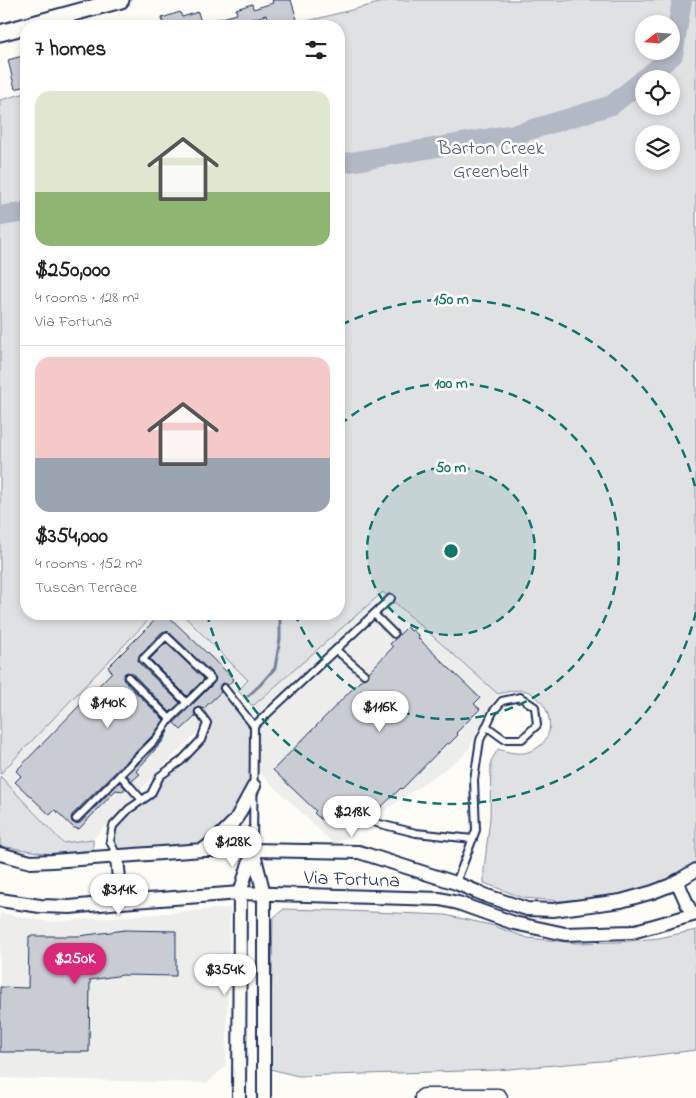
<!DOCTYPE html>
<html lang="en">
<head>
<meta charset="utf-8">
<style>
	:root { --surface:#fff; --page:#f6f6f6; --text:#222; --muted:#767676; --line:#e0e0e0; --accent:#db2777 }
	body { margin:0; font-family:"Indie Flower",sans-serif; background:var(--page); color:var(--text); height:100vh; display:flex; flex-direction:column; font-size:19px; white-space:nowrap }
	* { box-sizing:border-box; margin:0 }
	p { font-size:16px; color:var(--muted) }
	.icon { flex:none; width:28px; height:28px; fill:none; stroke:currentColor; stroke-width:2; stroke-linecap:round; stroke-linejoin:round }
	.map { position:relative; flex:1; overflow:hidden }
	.side { position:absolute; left:20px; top:20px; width:325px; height:600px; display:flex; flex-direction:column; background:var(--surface); border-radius:20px; box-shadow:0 2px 8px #0003 }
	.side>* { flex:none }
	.needle { width:32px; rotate:253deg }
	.controls { position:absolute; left:635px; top:15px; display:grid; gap:10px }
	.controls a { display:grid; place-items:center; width:45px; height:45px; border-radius:50%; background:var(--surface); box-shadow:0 2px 8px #0003; font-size:25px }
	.price { position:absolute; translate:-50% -42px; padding:0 11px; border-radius:18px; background:#fff; color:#222; font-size:16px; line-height:32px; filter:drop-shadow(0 1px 2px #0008) }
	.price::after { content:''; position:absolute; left:50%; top:30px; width:15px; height:11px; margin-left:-8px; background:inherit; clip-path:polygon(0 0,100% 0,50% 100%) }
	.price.on { background:var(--accent); color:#fff }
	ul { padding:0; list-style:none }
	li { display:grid; align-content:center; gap:10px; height:265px; padding:0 15px }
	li+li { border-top:1px solid var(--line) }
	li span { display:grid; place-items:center; height:155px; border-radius:15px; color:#555 }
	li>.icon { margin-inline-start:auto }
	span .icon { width:90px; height:90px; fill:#fffc; stroke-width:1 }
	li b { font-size:21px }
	h2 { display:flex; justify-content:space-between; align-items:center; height:60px; padding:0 15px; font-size:21px }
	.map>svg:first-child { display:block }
	.built { fill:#edeeec }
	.green { fill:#e0e1e3; stroke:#7e88a0; fill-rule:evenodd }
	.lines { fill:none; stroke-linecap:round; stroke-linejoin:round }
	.stream { stroke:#76819c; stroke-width:3 }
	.river { stroke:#b3b8c5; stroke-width:20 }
	.building { fill:#c9ccd3; stroke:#1b2f5e }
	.service-casing { stroke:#1b2f5e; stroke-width:10 }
	.minor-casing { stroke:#1b2f5e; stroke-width:16 }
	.tertiary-casing { stroke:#1b2f5e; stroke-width:19 }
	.secondary-casing { stroke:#1b2f5e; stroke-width:21 }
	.service { stroke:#fdfcf7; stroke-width:6 }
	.minor { stroke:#fdfcf7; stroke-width:12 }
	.tertiary { stroke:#fdfcf7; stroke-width:15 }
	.secondary { stroke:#fdfcf7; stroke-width:18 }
	.ring { fill:none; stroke:#0f766e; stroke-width:2.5; stroke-dasharray:9 6 }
	.labels { text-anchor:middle; stroke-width:5; stroke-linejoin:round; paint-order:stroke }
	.park-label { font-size:20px; fill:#4c5c7f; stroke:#fdfcf7 }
	.street-label { font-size:20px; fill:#1b2f5e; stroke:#fdfcf7 }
	.centre { fill:#0f766e; stroke:#fdfcf7; stroke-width:2.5 }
	.ring-label { font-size:15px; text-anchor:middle; font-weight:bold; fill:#0f766e; stroke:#fdfcf7; stroke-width:5; stroke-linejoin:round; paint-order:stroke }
</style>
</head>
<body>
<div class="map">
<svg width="696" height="1098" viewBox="0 0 696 1098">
	<rect width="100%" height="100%" fill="#fdfcf7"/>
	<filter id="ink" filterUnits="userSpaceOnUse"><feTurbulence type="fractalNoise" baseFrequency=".02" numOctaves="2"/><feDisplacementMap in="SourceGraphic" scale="10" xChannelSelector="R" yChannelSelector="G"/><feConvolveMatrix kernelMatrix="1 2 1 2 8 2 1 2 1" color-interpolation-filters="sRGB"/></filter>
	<g filter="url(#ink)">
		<g class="built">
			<path d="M 383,592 L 498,694 L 465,755 L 335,845 L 259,772 L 254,705 Z"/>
			<path d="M 154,614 L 182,614 L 248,680 L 93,839 L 63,843 L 0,776 L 0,774 Z"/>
			<path d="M 230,908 L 226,1066 L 207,1083 L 0,1078 L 0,913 L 51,922 Z"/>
		</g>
		<g class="green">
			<path d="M 391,0 L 696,0 L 696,864 L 677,877 L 637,892 L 593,898 L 560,901 L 524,898 L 484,883 L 484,869 L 490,818 L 491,761 L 498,749 C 507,752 519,755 528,752 C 559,743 554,705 529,692 C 519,688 507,692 498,694 L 383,592 L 254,705 L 251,705 L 238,691 L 248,680 L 182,614 L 339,614 L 339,26 L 288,26 ZM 644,24 L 671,24 L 671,51 L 644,51 ZM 644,79 L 671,79 L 671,106 L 644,106 ZM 644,134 L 671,134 L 671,161 L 644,161 Z"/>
			<path d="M 26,93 L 26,614 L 154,614 L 0,774 L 0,100 Z"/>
			<path d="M 224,688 L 254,726 L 254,786 L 235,821 L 203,850 L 117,857 L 110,841 L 113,826 L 151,794 L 160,776 L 201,740 L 207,723 L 199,712 Z"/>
			<path d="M 0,776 L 63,843 L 93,839 L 93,850 L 50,854 L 0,846 Z"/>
			<path d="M 284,909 L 322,910 L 445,915 L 491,925 L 528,938 L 576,943 L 618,942 L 659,938 L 696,930 L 696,1050 L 625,1059 L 497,1070 L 298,1076 L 270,1069 L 273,918 Z"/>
		</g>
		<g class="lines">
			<path class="stream" d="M 248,696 L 260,685 L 275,668 L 280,639 L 280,614"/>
			<g class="river">
				<path d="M 644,79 L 673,55 L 682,0"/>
				<path d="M 339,164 L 520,133 L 612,105 L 644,79"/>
				<path d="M 0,216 L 26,212"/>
			</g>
		</g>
		<g class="building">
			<path d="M 272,0 L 291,0 L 299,26 L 270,26 L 266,15 L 245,21 L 246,24 L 238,26 L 203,26 L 203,23 L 237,14 L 236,9 L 252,4 L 253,9 L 273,3 Z"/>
			<path d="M 180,12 L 182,17 L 198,12 L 202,26 L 160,26 L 160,24 L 163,23 L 162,18 Z"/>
			<path d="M 26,55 L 26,86 L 15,89 L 8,60 Z"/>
			<path d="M 161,614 L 166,614 L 234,679 L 228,685 L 224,683 L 221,684 L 219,688 L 221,692 L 203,709 L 199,707 L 196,708 L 194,712 L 196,716 L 181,730 L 174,723 L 214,683 L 216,678 L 214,675 L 169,632 L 165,631 L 162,632 L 139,655 L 138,660 L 139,663 L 180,703 L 170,712 L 132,673 L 127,672 L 124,674 L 123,678 L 124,681 L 164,720 L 153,735 L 72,815 L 71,818 L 72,822 L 75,824 L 80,823 L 120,782 L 125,788 L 123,791 L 116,790 L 79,829 L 74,828 L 55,810 L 50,815 L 15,782 L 21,776 L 16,771 L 112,672 L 108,667 Z"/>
			<path d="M 407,627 L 411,631 L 413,630 L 419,636 L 418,638 L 480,698 L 474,704 L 480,709 L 456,733 L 458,735 L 449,744 L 447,743 L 402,789 L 401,788 L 377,811 L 374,808 L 360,821 L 349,822 L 334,807 L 322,820 L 314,813 L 316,811 L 273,770 L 362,679 L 367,678 L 369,675 L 369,672 L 393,647 L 390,644 Z"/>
			<path d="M 166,643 L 204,679 L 187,696 L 150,659 Z"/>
			<path d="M 168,731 L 163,741 L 136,771 L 140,774 L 132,781 L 127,775 L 161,742 Z"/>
			<path d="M 125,930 L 176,931 L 176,976 L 123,975 L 90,980 L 89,1052 L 0,1052 L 0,987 L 28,988 L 29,936 L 79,936 Z"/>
		</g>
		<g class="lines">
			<defs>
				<g id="service">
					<path d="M 374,614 L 394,634"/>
					<path d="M 336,650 L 364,674"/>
					<path d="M 224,688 L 254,726 L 253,850"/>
					<path d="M 170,719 L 211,679 L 166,636 L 143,659 L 187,703"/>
					<path d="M 254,726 L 391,598"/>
					<path d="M 120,775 L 142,800"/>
					<path d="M 76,819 L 157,738 L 170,719 L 128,677"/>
					<path d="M 376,823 L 416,833 L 473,839"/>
					<path d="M 117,856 L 110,841 L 113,826 L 129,809 L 151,794 L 160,776 L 181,761 L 201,740 L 207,723 L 199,712"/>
					<path d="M 456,883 L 476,830 L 474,780 L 480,740 L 493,712 L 502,701 L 520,697 L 535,707 L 537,725 L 522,739 L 504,739 L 486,726"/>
				</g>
				<g id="minor">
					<path d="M 203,850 L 222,834 L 235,821 L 254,786"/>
					<path d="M 253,850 L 264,894 L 264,1098"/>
					<path d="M 0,854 L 31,862 L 52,861 L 203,850 L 253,850 L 359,852 L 456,883 L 487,896 L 527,909 L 553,910 L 621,901 L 653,892 L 671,885 L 696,870"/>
					<path d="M 117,857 L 121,902"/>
					<path d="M 677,881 L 692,915"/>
					<path d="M 0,900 L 40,906 L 70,907 L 121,902 L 240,893 L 440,899 L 458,903 L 514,923 L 565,934 L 632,932 L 696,914"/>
					<path d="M 239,1098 L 240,893 L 253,850"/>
				</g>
				<path id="tertiary" d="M 0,33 L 121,0"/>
				<path id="secondary" d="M 424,1098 L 498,1098"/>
			</defs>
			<use href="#service" class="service-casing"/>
			<use href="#minor" class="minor-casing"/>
			<use href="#tertiary" class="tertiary-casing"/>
			<use href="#secondary" class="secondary-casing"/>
			<use href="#service" class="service"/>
			<use href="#minor" class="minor"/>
			<use href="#tertiary" class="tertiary"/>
			<use href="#secondary" class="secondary"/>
		</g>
	</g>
	<circle cx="451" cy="551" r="84" fill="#0f766e" fill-opacity=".12"/>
	<g class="ring">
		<circle cx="451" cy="551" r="84"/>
		<path d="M340 425A168 168 0 1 1 295 614"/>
		<path d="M696 612A252 252 0 0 1 207 614M341 325A252 252 0 0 1 696 490"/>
	</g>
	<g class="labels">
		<g class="park-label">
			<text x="491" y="154">Barton Creek<tspan x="491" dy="23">Greenbelt</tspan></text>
		</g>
		<g class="street-label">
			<text transform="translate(352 878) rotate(2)" y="7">Via Fortuna</text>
		</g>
	</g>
	<circle cx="451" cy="551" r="8" class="centre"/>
	<g class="ring-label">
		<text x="451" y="304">150 m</text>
		<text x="451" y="388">100 m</text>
		<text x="451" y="472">50 m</text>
	</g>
</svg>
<div class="controls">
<a><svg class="needle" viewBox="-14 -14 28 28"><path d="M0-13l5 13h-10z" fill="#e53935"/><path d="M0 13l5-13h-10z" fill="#767676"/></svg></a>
<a><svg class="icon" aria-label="locate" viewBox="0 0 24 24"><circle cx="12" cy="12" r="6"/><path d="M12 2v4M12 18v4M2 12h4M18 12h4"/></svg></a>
<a><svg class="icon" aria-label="layers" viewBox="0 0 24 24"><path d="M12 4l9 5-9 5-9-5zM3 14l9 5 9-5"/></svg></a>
</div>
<b class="price" style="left:108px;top:729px">$140K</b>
<b class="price" style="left:380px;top:733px">$116K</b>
<b class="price" style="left:352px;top:838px">$218K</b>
<b class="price" style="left:233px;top:868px">$128K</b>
<b class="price" style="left:119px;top:916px">$314K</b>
<b class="price on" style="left:75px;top:985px">$250K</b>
<b class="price" style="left:225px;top:996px">$354K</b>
<section class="side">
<h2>7 homes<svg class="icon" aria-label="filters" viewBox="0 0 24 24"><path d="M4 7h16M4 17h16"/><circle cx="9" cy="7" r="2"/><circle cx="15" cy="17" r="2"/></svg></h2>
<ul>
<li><span style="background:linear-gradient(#dfe7d0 65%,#8fb573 0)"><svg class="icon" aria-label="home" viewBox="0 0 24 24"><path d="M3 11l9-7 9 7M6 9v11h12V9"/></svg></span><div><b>$250,000</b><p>4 rooms · 128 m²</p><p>Via Fortuna</p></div></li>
<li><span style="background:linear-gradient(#f6c9c9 65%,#9aa5b1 0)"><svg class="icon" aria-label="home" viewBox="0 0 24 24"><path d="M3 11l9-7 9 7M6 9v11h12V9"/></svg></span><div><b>$354,000</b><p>4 rooms · 152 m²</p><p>Tuscan Terrace</p></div></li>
</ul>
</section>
</div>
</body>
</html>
